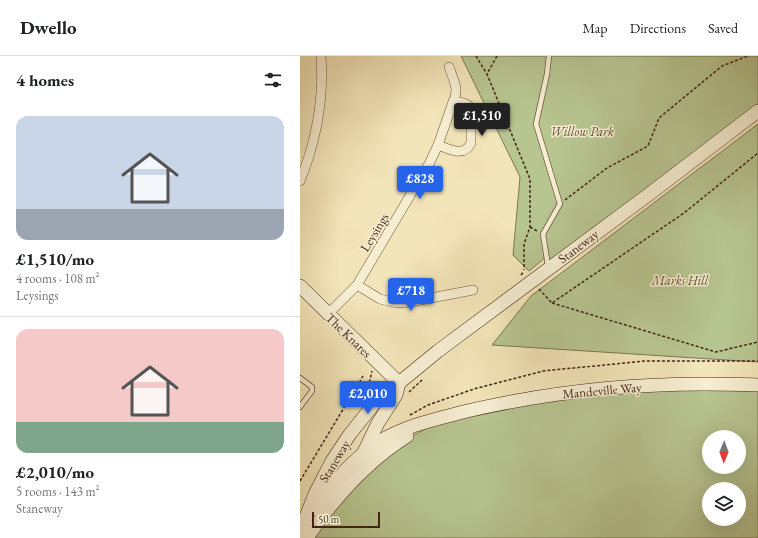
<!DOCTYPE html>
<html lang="en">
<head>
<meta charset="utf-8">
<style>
	:root { --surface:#fff; --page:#f2f2f2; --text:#202124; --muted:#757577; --line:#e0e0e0; --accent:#2563eb }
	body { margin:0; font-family:"EB Garamond",serif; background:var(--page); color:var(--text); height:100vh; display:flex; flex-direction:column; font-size:15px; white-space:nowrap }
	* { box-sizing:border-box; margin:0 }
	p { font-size:13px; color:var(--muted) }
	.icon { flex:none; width:22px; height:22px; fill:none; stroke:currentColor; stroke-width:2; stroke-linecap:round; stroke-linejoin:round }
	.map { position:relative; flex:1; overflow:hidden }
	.drawer { display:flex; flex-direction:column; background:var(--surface); width:300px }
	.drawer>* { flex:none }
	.needle { width:26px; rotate:181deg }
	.buttons { position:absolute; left:402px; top:374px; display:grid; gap:8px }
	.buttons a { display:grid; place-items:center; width:44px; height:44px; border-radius:50%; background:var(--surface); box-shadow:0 4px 16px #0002; font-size:20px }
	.scale { position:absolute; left:12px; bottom:10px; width:68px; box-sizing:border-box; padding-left:4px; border:2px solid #432516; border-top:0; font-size:11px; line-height:14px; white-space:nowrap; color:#432516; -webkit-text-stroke:3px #f7eed2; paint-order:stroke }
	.price { position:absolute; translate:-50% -34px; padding:0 9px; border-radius:4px; background:var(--accent); color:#fff; font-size:13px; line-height:26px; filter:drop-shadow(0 1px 2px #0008) }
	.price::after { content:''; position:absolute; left:50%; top:24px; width:12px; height:9px; margin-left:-6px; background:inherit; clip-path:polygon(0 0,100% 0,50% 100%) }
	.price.on { background:#222; color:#fff }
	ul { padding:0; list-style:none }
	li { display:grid; align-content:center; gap:8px; height:212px; padding:0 16px }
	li+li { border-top:1px solid var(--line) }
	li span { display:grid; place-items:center; height:124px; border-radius:12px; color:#555 }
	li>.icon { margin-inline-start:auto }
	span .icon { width:72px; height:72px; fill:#fffc; stroke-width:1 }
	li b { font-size:17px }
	h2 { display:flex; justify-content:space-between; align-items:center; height:48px; padding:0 16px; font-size:17px }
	header { display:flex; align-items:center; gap:24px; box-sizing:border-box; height:56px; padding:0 20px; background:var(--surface); border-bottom:1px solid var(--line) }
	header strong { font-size:19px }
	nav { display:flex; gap:22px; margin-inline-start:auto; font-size:14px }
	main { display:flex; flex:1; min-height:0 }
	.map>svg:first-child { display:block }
	.green { fill:#b7c591; stroke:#7d7554; fill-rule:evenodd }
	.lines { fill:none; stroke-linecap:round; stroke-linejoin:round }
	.lane-casing { stroke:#6f553f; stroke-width:6 }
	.street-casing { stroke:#6f553f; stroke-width:10 }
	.secondary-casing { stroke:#432516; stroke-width:14 }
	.path { stroke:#432516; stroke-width:1.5; stroke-dasharray:3 2; stroke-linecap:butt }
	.lane { stroke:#f7eed2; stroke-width:4.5 }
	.street { stroke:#f7eed2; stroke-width:9 }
	.secondary { stroke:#f7eed2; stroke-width:13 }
	.labels { text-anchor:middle; stroke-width:3; stroke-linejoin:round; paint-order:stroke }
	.park-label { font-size:13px; font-style:italic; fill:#604d35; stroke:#f7eed2 }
	.street-label { font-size:13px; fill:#432516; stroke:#f7eed2 }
</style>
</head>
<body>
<header>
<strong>Dwello</strong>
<nav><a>Map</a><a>Directions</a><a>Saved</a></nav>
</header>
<main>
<section class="drawer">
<h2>4 homes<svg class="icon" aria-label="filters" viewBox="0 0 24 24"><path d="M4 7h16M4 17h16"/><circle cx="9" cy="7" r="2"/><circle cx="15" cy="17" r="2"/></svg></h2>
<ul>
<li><span style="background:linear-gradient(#c9d6e8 75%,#9aa5b1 0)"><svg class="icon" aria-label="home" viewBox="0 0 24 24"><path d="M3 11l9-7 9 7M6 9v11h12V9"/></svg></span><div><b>£1,510/mo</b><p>4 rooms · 108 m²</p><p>Leysings</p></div></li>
<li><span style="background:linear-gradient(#f6c9c9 75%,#7fa58c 0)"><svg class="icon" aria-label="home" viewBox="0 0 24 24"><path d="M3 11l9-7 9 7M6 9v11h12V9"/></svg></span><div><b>£2,010/mo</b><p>5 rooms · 143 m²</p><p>Staneway</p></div></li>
</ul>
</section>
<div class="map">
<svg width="458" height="482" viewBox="0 0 458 482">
	<rect width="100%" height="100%" fill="#f2e5b9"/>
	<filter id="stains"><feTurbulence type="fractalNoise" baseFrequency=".005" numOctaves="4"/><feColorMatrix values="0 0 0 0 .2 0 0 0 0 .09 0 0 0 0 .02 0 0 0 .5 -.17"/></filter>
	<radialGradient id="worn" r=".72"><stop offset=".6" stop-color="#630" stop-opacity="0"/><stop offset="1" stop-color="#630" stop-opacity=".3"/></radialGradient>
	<g class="green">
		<path d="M 161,0 L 458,0 L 458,55 L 248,213 L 246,201 L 229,215 L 213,199 L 220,121 Z"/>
		<path d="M 458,68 L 458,306 L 192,289 L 231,240 Z"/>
		<path d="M 458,329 L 458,482 L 7,482 L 85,395 L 149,360 L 253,339 ZM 409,381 L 439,381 L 439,411 L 409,411 ZM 409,433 L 439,433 L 439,463 L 409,463 Z"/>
	</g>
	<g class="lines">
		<defs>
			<g id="lane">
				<path d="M 248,210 L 243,178 L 260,148 L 236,68 L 247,18 L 249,0"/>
				<path d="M 0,322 L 12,331 L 12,335 L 0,351"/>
			</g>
			<g id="street">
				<path d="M 138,89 C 149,93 164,102 171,87 L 171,52 C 166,46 160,46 153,46"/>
				<path d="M 0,125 C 16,86 24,43 21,0"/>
				<path d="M 57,229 L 80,243 L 97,247 L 110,246 L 173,234"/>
				<path d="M 28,258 L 57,229 L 130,106 L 138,89 L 153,46 C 160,34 153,23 149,11"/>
			</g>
			<g id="secondary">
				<path d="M 0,230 L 99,327"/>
				<path d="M 63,398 L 78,367 L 96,339 L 99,327"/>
				<path d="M 14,453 C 32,427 53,403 79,386 C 106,369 137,363 167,355 C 245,337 324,328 404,328 C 422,328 440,328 458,329"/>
				<path d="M 0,476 L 15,438 L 32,405 L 50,378 L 86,333 L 99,327 L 138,295 L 348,139 L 458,55"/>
				<path d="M 7,482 C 34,442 66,406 107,380"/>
			</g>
		</defs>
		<use href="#lane" class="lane-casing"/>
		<use href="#street" class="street-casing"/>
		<use href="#secondary" class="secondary-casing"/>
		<g class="path">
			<path d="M 176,0 L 187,18"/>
			<path d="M 197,0 L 187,18 L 230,123 L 230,171 L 224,188 L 224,214"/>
			<path d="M 265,144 L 307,112 L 348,90 L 359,62 L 422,10 L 448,0"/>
			<path d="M 230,171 L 237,175"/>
			<path d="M 221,219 L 224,215"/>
			<path d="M 239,233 L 252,247 L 384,157 L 458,97"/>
			<path d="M 252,247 L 416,296 L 458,286"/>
			<path d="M 109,336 L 122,324"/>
			<path d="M 66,341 L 72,315"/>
			<path d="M 110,359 L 128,349 L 174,333 L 243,315 L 345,305 L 458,305"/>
			<path d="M 0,425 L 63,320"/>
		</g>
		<use href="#lane" class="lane"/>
		<use href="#street" class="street"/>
		<use href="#secondary" class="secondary"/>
	</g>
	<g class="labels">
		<g class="park-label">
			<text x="282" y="80">Willow Park</text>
			<text x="380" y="229">Marks Hill</text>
		</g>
		<g class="street-label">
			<text transform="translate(74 176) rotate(-59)" y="5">Leysings</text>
			<text transform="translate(278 190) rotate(-37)" y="5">Staneway</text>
			<text transform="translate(49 279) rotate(44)" y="5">The Knares</text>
			<text transform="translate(302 334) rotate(-5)" y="5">Mandeville Way</text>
			<text transform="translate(34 405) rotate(-59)" y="5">Staneway</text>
		</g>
	</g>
	<rect width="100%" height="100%" filter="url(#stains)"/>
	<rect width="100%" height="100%" fill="url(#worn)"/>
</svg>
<div class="buttons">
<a><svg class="needle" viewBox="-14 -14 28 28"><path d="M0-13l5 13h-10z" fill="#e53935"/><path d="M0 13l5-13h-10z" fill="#757577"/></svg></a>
<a><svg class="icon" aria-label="layers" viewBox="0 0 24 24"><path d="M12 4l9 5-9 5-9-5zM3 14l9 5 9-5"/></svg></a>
</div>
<div class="scale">50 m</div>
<b class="price on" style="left:182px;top:81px">£1,510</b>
<b class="price" style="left:120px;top:144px">£828</b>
<b class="price" style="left:111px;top:256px">£718</b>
<b class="price" style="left:68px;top:359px">£2,010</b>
</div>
</main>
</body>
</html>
